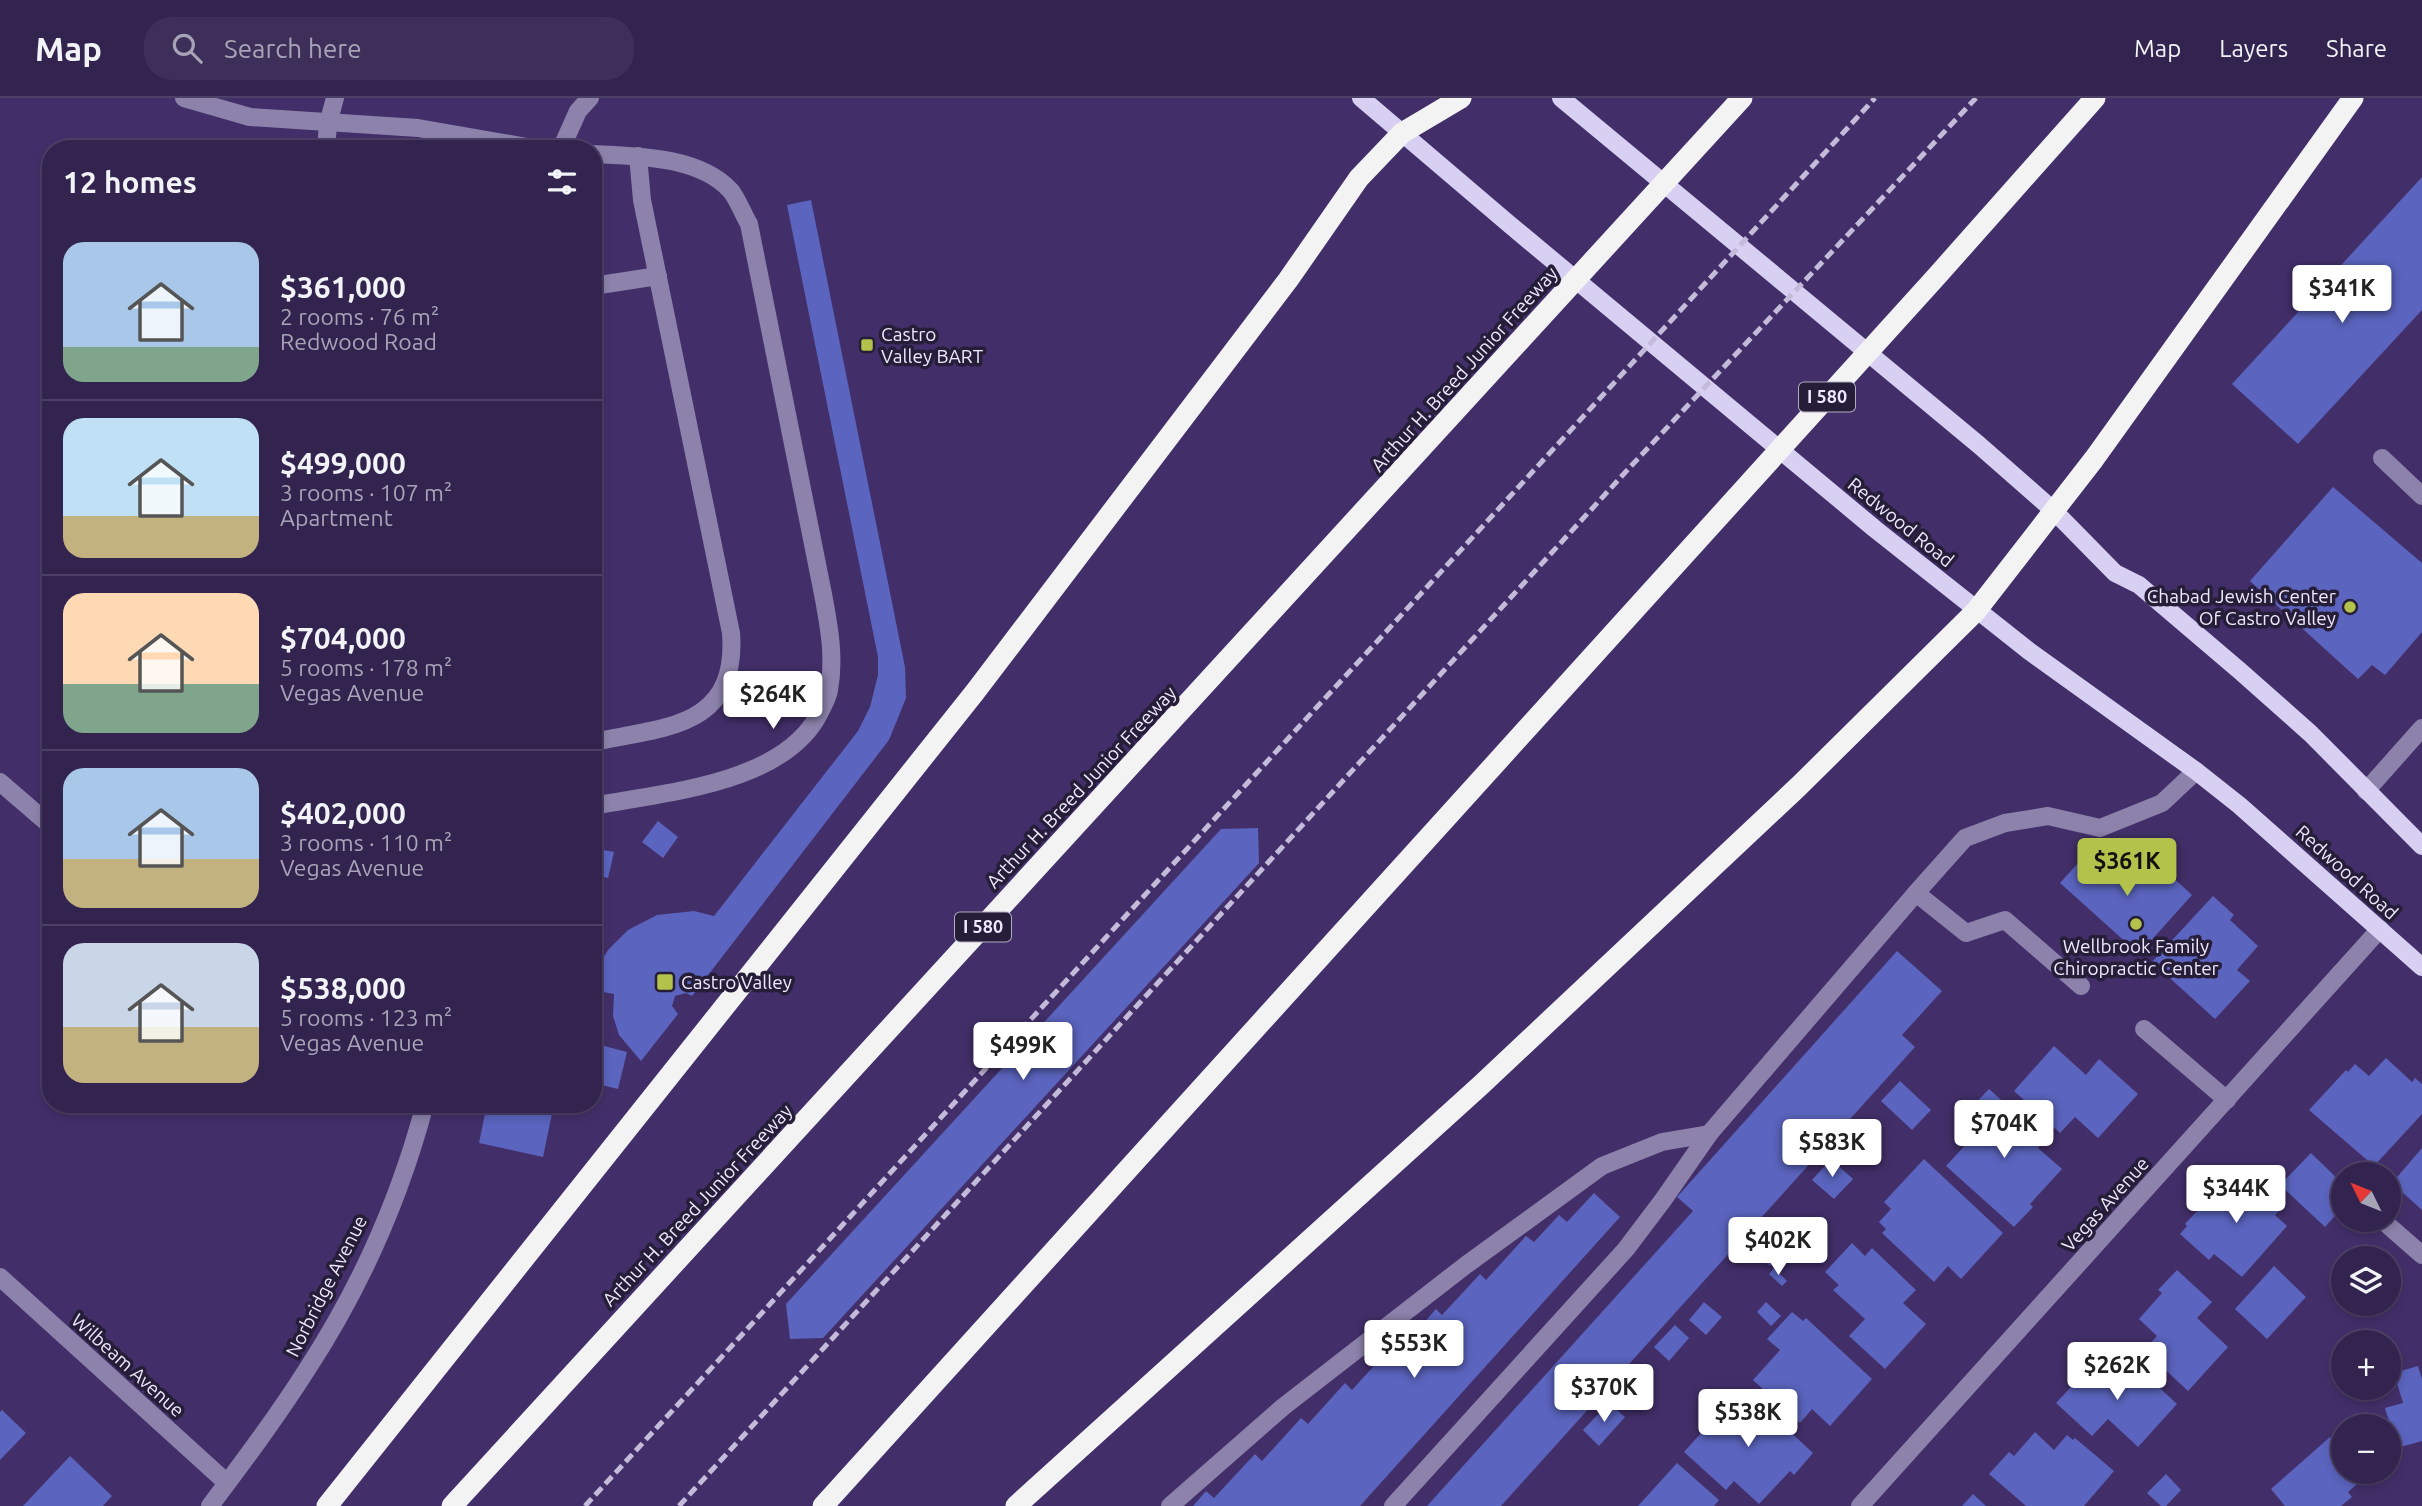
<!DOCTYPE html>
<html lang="en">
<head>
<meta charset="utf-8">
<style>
	:root { --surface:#32234f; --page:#3d2f59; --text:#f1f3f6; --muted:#a8a4b7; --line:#4d4066; --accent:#b2c24b }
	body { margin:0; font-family:Ubuntu,sans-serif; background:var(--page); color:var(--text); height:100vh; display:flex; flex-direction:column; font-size:26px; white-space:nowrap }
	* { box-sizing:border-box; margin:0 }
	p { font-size:23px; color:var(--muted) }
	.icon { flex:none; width:38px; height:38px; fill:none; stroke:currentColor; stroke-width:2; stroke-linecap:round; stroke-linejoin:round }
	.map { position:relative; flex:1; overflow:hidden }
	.sheet { position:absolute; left:42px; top:42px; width:560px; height:973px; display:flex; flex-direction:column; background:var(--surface); border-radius:28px; box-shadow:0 4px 10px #0003,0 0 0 2px var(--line) }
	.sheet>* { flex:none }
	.needle { width:46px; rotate:313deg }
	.controls { position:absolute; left:2331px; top:1064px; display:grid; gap:14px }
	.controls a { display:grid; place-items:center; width:70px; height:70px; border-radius:50%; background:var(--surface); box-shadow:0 4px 10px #0003,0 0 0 2px var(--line); font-size:35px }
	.price { position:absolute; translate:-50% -60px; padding:0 16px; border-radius:7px; background:#fff; color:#222; font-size:23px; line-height:46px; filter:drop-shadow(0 2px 4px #0008) }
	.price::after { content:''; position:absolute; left:50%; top:42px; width:21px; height:16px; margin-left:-10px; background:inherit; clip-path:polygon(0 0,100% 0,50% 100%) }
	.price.selected { background:var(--accent); color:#111 }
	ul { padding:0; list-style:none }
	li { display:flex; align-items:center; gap:21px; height:175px; padding:0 21px }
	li+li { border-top:2px solid var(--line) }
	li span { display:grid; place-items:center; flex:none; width:196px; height:140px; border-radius:21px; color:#555 }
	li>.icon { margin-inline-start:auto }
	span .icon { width:84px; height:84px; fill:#fffc; stroke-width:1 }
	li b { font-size:30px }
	h2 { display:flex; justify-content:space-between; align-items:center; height:84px; padding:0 21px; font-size:30px }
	header { display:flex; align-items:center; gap:42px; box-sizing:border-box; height:98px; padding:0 35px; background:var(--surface); border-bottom:2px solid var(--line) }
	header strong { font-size:33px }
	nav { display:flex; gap:38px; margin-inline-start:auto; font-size:24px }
	.search { width:490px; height:63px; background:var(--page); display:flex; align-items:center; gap:18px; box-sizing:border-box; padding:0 24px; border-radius:28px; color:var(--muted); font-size:26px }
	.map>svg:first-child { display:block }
	.building { fill:#5b64be }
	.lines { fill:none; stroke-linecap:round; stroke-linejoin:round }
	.minor { stroke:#8c82ab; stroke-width:18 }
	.major { stroke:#d8d0f2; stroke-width:18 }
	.highway { stroke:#f3f3f3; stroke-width:21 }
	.rail { stroke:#c3bbd9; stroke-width:5; stroke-dasharray:10 5; stroke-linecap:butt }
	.poi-dot { fill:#b2c24b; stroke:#261e38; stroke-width:2.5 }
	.labels { text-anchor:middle; stroke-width:7; stroke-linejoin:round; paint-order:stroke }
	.shield { fill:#261e38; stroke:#b1abc2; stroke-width:2 }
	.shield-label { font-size:18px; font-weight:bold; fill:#ede8fd }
	.poi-label { font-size:19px; fill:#ede8fd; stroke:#261e38; text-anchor:start }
	.street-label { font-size:19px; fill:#ede8fd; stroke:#261e38 }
</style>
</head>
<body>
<header>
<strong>Map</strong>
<div class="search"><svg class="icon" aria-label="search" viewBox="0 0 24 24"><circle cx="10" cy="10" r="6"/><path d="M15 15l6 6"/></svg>Search here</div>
<nav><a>Map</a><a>Layers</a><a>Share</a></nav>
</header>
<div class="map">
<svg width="2422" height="1408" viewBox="0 0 2422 1408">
	<rect width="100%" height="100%" fill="#422f69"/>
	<g class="building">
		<path d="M 2422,79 L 2422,212 L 2298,346 L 2232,286 Z"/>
		<path d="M 811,102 L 905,569 L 906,600 L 889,642 L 692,898 L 686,895 L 675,898 L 672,908 L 678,916 L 641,963 L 619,937 L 613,918 L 614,896 L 593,892 L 597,870 L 608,852 L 628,832 L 657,817 L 694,813 L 714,818 L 858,633 L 870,609 L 878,577 L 878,559 L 787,107 Z"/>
		<path d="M 2333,389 L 2422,465 L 2422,534 L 2385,577 L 2372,567 L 2358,581 L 2250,483 Z"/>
		<path d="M 658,723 L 678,739 L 663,760 L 642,744 Z"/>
		<path d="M 1258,730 L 1259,765 L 823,1240 L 790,1241 L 786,1206 L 1221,731 Z"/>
		<path d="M 593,750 L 614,754 L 608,780 L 593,776 Z"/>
		<path d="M 2089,753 L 2118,778 L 2130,765 L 2144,778 L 2156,764 L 2192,797 L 2139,856 L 2060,785 Z"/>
		<path d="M 2213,798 L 2234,817 L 2230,822 L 2258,848 L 2237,872 L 2250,883 L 2215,921 L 2152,864 Z"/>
		<path d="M 1897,853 L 1942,893 L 1902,937 L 1915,949 L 1501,1408 L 1427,1408 L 1693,1113 L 1677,1099 Z"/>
		<path d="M 593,945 L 627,954 L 618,991 L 593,985 Z"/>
		<path d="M 2054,948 L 2086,977 L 2099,961 L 2138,996 L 2098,1040 L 2075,1019 L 2060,1035 L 2014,993 Z"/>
		<path d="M 2386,960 L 2412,984 L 2415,980 L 2422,986 L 2422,1016 L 2374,1068 L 2309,1012 L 2346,972 L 2348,974 L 2355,966 L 2369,978 Z"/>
		<path d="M 1900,983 L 1931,1012 L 1912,1032 L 1881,1003 Z"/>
		<path d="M 1989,991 L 2045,1041 L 2038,1050 L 2062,1071 L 2030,1106 L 2033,1109 L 2014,1129 L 1946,1068 L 1982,1029 L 1966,1015 Z"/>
		<path d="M 487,1006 L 554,1006 L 543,1059 L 479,1045 Z"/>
		<path d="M 2422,1050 L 2422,1112 L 2392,1085 Z"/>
		<path d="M 2311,1055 L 2343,1086 L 2343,1109 L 2325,1129 L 2280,1087 Z"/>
		<path d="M 1831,1061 L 1853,1081 L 1834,1101 L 1812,1082 Z"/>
		<path d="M 1924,1061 L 2003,1135 L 1961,1181 L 1948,1168 L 1934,1184 L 1882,1135 L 1886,1131 L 1879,1124 L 1891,1111 L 1884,1104 Z"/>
		<path d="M 2230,1077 L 2243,1089 L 2251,1080 L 2283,1109 L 2275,1117 L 2287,1128 L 2242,1179 L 2214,1156 L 2209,1162 L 2180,1136 L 2187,1128 L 2185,1126 Z"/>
		<path d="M 1594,1095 L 1620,1119 L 1360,1408 L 1193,1408 L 1206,1393 L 1214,1400 L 1255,1356 L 1262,1363 L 1301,1320 L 1308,1326 L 1345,1285 L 1352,1292 L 1392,1248 L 1398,1254 L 1436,1211 L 1442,1217 L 1480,1176 L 1486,1182 L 1526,1138 L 1534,1144 L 1559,1117 L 1567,1124 Z"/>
		<path d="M 1776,1121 L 1796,1139 L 1770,1168 L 1750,1150 Z"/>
		<path d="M 1852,1145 L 1865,1158 L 1872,1150 L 1916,1192 L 1903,1205 L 1926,1226 L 1885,1271 L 1849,1238 L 1865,1221 L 1833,1192 L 1839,1187 L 1825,1174 Z"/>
		<path d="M 2274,1168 L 2306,1199 L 2267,1241 L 2235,1211 Z"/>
		<path d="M 1774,1170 L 1787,1183 L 1782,1188 L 1769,1176 Z"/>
		<path d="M 2177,1172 L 2212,1204 L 2197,1220 L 2228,1249 L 2188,1293 L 2144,1252 L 2157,1238 L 2139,1221 L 2162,1195 L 2158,1192 Z"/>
		<path d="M 1704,1204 L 1722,1219 L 1706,1237 L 1689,1222 Z"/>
		<path d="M 1766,1204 L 1781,1218 L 1771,1228 L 1757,1214 Z"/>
		<path d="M 1792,1214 L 1803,1223 L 1806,1220 L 1872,1281 L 1830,1328 L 1812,1311 L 1800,1325 L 1753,1282 L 1780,1252 L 1767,1241 Z"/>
		<path d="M 1675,1227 L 1689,1240 L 1669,1263 L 1654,1249 Z"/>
		<path d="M 2097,1261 L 2118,1281 L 2133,1265 L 2177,1306 L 2138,1349 L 2108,1321 L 2092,1338 L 2056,1305 Z"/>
		<path d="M 2418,1268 L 2422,1281 L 2422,1343 L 2397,1350 L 2385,1310 L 2403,1305 L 2394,1275 Z"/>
		<path d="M 1746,1293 L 1813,1355 L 1794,1377 L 1790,1373 L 1759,1406 L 1734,1383 L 1726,1392 L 1684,1354 L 1726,1307 L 1731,1311 Z"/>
		<path d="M 1609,1305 L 1625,1319 L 1599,1348 L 1583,1332 Z"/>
		<path d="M 2,1312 L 26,1335 L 0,1362 L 0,1314 Z"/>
		<path d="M 2035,1334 L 2054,1352 L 2067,1337 L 2073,1342 L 2075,1340 L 2114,1373 L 2084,1408 L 2026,1408 L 1989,1376 L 2009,1354 L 2014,1358 Z"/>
		<path d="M 2330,1339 L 2343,1354 L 2343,1374 L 2361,1374 L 2365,1379 L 2348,1394 L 2352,1399 L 2341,1408 L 2285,1408 L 2271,1391 Z"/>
		<path d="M 70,1358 L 112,1398 L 103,1408 L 23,1408 Z"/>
		<path d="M 1677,1365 L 1719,1402 L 1714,1408 L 1638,1408 Z"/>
		<path d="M 2166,1376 L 2181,1392 L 2166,1408 L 2161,1408 L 2147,1395 Z"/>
		<path d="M 1973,1396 L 1986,1408 L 1962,1408 Z"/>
	</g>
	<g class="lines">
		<g class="minor">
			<path d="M 184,0 L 250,19 L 418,30 L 538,51"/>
			<path d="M 326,51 L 328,26 L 335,0"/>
			<path d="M 561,51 L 578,13 L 590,0"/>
			<path d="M 593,56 C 636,58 700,58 731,93 C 738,102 743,116 749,126 L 823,496 C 829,528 835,560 829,592 C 828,599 824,606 821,612 C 787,686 665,694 593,708"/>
			<path d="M 593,188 L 658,178"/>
			<path d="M 2382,360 L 2422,398"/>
			<path d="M 593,644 C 665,629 738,630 731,535 L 642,102 L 638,58"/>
			<path d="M 0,684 L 51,728"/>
			<path d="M 2366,693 L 2422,630"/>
			<path d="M 2081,888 L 2005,822 L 1966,835 L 1916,795 L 1965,740 L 2005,725 L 2048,718 L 2100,730 L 2162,705 L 2196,673"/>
			<path d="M 2144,931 L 2227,1002"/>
			<path d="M 2382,1122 L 2422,1157"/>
			<path d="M 0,1179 L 227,1385"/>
			<path d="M 210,1408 C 243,1364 276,1320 306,1273 C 359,1192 400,1100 425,1006"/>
			<path d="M 1170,1408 L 1283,1309 L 1466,1167 L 1602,1068 L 1662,1044 L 1709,1036"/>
			<path d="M 1393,1408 L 1626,1151 L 1663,1102 L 1709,1036 L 1916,795"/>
			<path d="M 1860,1408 L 2380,831"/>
		</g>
		<g class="major">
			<path d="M 1361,0 L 1509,126 L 1875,431 L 2029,553 L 2196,673 L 2239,707 L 2422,869"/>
			<path d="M 1561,0 L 1979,347 L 2053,412 L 2115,475 L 2139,487 L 2240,573 L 2311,636 L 2422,748"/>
		</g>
		<g class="highway">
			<path d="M 327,1408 L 975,594 L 1288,182 L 1359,80 L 1402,35 L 1461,0"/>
			<path d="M 452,1408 L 1742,0"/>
			<path d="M 823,1408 L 1936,179 L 2095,0"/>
			<path d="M 1016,1408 L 1481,987 L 1799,688 L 1976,513 L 2094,361 L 2353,0"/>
		</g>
		<g class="rail">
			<path d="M 585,1408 L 1875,0"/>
			<path d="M 679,1408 L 1632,367 L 1976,0"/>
		</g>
	</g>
	<g class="poi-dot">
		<rect x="860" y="240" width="14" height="14" rx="3.5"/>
		<circle cx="2350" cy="509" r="7"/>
		<circle cx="2136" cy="826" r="7"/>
		<rect x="656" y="875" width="18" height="18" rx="3.5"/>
	</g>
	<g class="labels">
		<g class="shield">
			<rect x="1799" y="284.5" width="56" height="29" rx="5"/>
			<rect x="955" y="814.5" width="56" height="29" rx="5"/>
		</g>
		<g class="shield-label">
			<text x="1827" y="305">I 580</text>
			<text x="983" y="835">I 580</text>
		</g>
		<g class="poi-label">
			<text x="881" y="243">Castro<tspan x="881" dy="22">Valley BART</tspan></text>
			<text x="2336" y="505" text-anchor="end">Chabad Jewish Center<tspan x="2336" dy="22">Of Castro Valley</tspan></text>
			<text x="2136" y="855" text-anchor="middle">Wellbrook Family<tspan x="2136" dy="22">Chiropractic Center</tspan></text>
			<text x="681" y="891">Castro Valley</text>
		</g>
		<g class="street-label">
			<text transform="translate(1464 271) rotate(-48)" y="7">Arthur H. Breed Junior Freeway</text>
			<text transform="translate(1901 424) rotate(39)" y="7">Redwood Road</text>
			<text transform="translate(1081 689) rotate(-47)" y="7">Arthur H. Breed Junior Freeway</text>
			<text transform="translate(2347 774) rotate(42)" y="7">Redwood Road</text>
			<text transform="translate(2105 1106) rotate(-48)" y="7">Vegas Avenue</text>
			<text transform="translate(697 1107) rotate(-47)" y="7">Arthur H. Breed Junior Freeway</text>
			<text transform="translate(326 1188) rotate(-63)" y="7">Norbridge Avenue</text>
			<text transform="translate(128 1267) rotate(42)" y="7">Wilbeam Avenue</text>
		</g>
	</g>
</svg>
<div class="controls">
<a><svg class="needle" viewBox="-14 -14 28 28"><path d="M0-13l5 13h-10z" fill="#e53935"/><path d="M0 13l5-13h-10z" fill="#a8a4b7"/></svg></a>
<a><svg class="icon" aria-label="layers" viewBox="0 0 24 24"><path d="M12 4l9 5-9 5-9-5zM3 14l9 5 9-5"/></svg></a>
<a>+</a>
<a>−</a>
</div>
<b class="price" style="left:2342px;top:227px">$341K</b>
<b class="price" style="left:773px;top:633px">$264K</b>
<b class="price selected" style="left:2127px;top:800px">$361K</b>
<b class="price" style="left:1023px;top:984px">$499K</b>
<b class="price" style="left:2004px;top:1062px">$704K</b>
<b class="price" style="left:1832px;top:1081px">$583K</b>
<b class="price" style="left:2236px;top:1127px">$344K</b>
<b class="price" style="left:1778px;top:1179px">$402K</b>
<b class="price" style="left:1414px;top:1282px">$553K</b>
<b class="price" style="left:2117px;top:1304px">$262K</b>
<b class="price" style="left:1604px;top:1326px">$370K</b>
<b class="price" style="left:1748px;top:1351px">$538K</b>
<section class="sheet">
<h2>12 homes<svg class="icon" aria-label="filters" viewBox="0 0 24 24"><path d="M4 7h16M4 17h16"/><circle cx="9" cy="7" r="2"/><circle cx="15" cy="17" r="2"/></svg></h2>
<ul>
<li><span style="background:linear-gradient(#a9c7e8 75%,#7fa58c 0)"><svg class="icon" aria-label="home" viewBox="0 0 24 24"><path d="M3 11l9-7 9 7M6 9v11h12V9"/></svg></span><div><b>$361,000</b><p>2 rooms · 76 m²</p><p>Redwood Road</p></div></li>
<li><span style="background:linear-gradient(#bfe0f5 70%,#c2b280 0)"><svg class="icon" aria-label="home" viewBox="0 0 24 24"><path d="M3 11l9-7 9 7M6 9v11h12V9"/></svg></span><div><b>$499,000</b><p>3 rooms · 107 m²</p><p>Apartment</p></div></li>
<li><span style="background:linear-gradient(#ffd9b3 65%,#7fa58c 0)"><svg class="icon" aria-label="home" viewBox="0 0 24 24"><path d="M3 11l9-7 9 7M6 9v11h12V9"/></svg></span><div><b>$704,000</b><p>5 rooms · 178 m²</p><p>Vegas Avenue</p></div></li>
<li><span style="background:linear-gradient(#a9c7e8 65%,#c2b280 0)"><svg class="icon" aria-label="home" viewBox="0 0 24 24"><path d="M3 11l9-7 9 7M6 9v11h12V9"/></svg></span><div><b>$402,000</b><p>3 rooms · 110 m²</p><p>Vegas Avenue</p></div></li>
<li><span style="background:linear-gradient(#c9d6e8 60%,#c2b280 0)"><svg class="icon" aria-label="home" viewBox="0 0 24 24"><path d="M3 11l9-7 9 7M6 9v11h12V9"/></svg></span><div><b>$538,000</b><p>5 rooms · 123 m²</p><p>Vegas Avenue</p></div></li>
</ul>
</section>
</div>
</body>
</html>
